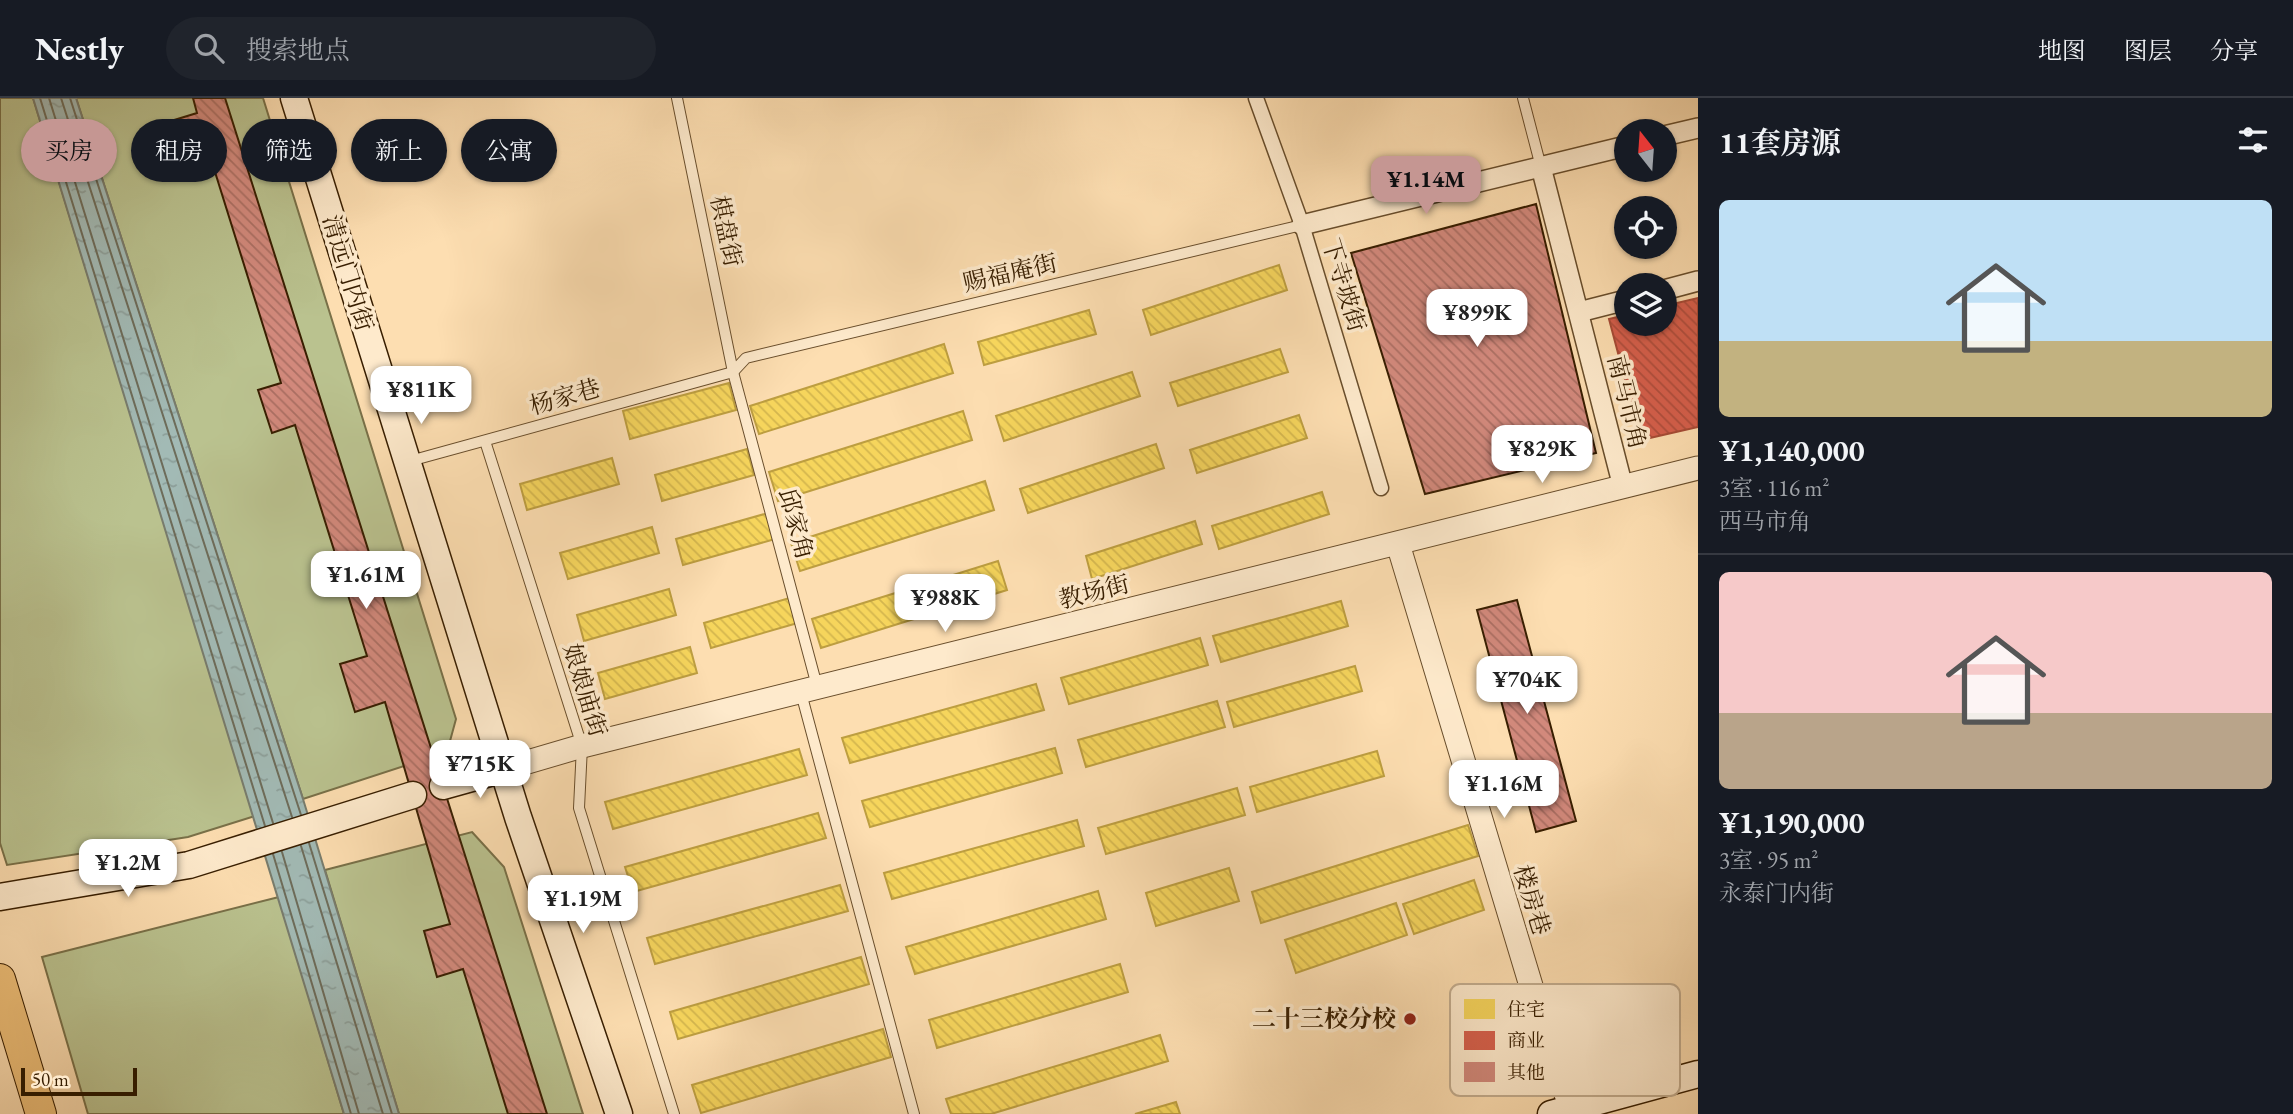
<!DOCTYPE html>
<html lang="zh">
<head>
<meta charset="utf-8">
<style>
	:root { --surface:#171b24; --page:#20242c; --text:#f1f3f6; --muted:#9ea1a6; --line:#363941; --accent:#c59692 }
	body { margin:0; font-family:"EB Garamond","Noto Serif SC",serif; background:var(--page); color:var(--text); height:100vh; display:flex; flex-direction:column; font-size:26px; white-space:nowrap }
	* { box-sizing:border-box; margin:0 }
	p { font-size:23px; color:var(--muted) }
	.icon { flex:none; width:38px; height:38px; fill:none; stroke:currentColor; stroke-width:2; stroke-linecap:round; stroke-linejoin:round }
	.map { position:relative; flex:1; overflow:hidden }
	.drawer { display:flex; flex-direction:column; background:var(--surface); width:595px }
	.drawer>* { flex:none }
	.hud { position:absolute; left:21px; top:21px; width:665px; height:63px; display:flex; gap:14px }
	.needle { width:46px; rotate:343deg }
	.controls { position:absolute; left:1614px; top:21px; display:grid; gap:14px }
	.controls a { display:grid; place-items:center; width:63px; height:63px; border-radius:50%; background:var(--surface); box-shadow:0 2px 5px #0004; font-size:35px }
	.scale { position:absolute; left:21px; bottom:18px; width:116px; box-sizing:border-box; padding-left:7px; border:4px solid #381e00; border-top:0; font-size:19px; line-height:24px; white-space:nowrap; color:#381e00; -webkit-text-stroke:5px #feeacc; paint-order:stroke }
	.price { position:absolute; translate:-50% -60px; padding:0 16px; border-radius:14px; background:#fff; color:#222; font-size:23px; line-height:46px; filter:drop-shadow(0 2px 4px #0008) }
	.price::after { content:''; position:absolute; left:50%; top:42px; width:21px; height:16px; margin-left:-10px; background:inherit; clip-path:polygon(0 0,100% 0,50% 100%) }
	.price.current { background:var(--accent); color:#111 }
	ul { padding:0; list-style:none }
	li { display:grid; align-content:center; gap:14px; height:371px; padding:0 21px }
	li+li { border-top:2px solid var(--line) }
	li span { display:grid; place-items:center; height:217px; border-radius:10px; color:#555 }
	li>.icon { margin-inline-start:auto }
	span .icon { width:126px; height:126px; fill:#fffc; stroke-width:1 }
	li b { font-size:30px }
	h2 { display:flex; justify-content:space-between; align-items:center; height:84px; padding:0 21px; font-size:30px }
	.pill { padding:0 24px; border-radius:32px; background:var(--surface); box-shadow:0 2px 5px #0004; font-size:24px; line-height:63px }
	.pill.current { background:var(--accent); color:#111 }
	header { display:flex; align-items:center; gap:42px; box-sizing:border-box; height:98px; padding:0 35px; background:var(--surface); border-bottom:2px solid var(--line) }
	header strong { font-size:33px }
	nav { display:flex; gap:38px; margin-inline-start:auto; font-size:24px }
	.search { width:490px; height:63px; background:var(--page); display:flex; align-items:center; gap:18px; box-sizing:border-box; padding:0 24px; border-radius:38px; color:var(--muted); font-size:26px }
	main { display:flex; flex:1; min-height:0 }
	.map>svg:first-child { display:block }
	.park { fill:#bac28f; stroke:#797048; stroke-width:2 }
	.water { fill:url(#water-ripples); stroke:#787c6d; stroke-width:2 }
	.homes { fill:url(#homes-back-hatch); stroke:#bd9e40; stroke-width:2 }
	.shops { fill:url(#shops-back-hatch); stroke:#a74c36; stroke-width:2 }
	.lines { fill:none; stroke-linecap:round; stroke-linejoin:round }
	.shore { stroke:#6d6c5a; stroke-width:2 }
	.building { fill:url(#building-back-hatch); stroke:#381e00; stroke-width:2 }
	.service-casing { stroke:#694e2c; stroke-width:12 }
	.pedestrian-casing { stroke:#694e2c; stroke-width:17 }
	.minor-casing { stroke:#694e2c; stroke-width:22 }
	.tertiary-casing { stroke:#694e2c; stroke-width:25 }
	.secondary-casing { stroke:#381e00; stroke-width:29 }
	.primary-casing { stroke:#381e00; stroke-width:32 }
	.service { stroke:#feeacc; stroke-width:10 }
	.pedestrian { stroke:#feeacc; stroke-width:14 }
	.minor { stroke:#feeacc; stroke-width:19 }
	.tertiary { stroke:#feeacc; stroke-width:23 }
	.secondary { stroke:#feeacc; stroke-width:26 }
	.primary { stroke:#eebf78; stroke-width:30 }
	.poi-dot { fill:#8f2418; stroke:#feeacc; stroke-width:2.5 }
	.labels { text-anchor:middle; stroke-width:7; stroke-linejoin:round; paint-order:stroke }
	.street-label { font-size:24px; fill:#381e00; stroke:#feeacc }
	.poi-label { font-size:24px; font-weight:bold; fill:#381e00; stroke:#feeacc; text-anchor:end }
	.key { fill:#feeacc; stroke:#c3ad8f; stroke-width:2 }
	.key-label { font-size:19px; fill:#381e00 }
</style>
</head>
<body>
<header>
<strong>Nestly</strong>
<div class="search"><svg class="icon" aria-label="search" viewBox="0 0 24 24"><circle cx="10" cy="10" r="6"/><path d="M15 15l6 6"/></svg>搜索地点</div>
<nav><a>地图</a><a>图层</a><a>分享</a></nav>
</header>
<main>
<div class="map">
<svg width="1698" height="1016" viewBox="0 0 1698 1016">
	<defs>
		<pattern id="water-ripples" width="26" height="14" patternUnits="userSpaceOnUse" patternTransform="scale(1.75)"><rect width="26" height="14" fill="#a2bab5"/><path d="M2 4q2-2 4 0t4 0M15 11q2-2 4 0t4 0" fill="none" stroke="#8c9f9a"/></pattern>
		<pattern id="homes-back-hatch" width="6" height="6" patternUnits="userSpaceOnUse" patternTransform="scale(1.75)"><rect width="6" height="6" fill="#f6d55c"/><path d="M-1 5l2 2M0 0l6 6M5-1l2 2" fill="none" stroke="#d4b64e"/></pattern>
		<pattern id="shops-back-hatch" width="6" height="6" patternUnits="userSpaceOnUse" patternTransform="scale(1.75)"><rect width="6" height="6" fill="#d6604d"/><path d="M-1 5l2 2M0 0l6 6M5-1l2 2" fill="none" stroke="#af4f3e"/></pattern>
		<pattern id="building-back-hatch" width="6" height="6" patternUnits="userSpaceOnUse" patternTransform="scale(1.75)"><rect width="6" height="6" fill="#d2897c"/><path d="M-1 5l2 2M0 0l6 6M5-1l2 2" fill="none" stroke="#ab6f63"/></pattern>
	</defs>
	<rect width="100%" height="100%" fill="#fddeb1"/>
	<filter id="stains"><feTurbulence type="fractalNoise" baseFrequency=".00286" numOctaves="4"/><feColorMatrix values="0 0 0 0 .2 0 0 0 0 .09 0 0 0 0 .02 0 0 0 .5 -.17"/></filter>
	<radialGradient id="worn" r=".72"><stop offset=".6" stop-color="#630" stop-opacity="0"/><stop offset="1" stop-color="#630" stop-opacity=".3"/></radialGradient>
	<g class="park">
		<path d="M 0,0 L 33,0 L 255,718 L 188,739 L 7,767 L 0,745 Z"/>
		<path d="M 76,0 L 263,0 L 456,621 L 447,654 L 303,701 Z"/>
		<path d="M 472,734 L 504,769 L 583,1016 L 399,1016 L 325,772 Z"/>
		<path d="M 279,799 L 344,1016 L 88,1016 L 42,859 Z"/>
	</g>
	<path class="water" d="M 33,0 L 76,0 L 303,701 L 399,1016 L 344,1016 Z"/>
	<g class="homes">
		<path d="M 1279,167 L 1287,192 L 1151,237 L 1143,212 Z"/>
		<path d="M 1089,212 L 1096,236 L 984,267 L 978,244 Z"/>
		<path d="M 944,246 L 953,275 L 759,336 L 750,308 Z"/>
		<path d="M 1280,251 L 1288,274 L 1178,308 L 1170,285 Z"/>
		<path d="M 1132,274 L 1140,298 L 1004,343 L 996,318 Z"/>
		<path d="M 729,285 L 736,312 L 630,341 L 623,313 Z"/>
		<path d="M 963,313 L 972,342 L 778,403 L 769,374 Z"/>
		<path d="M 1299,317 L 1307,340 L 1197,375 L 1190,352 Z"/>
		<path d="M 1156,346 L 1164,370 L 1028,415 L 1020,391 Z"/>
		<path d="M 747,351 L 754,377 L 662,403 L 655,377 Z"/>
		<path d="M 612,360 L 619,386 L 527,412 L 520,386 Z"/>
		<path d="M 985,383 L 994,412 L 800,473 L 791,445 Z"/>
		<path d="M 1322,394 L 1329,416 L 1219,451 L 1212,428 Z"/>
		<path d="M 768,415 L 775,441 L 683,467 L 676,441 Z"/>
		<path d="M 1195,423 L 1202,446 L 1092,481 L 1086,458 Z"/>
		<path d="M 652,429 L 659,455 L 568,481 L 560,455 Z"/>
		<path d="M 998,463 L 1007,492 L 821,550 L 812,521 Z"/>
		<path d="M 669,491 L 676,517 L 584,543 L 577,517 Z"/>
		<path d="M 793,499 L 801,524 L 711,550 L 704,525 Z"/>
		<path d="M 1341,503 L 1348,528 L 1221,564 L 1213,538 Z"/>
		<path d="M 1200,540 L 1208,567 L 1069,606 L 1061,580 Z"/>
		<path d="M 690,549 L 697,575 L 605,601 L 598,575 Z"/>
		<path d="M 1355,568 L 1362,593 L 1234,629 L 1227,604 Z"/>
		<path d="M 1036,586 L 1044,612 L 850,665 L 842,640 Z"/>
		<path d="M 1217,603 L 1225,629 L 1086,669 L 1078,642 Z"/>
		<path d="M 1055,650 L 1062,675 L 870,729 L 862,703 Z"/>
		<path d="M 799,651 L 807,677 L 613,731 L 605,704 Z"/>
		<path d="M 1377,653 L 1384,678 L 1257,714 L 1250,689 Z"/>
		<path d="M 1237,690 L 1245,717 L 1106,756 L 1098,730 Z"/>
		<path d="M 818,715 L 826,740 L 633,794 L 625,769 Z"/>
		<path d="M 1077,722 L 1084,748 L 892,801 L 884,775 Z"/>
		<path d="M 1468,727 L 1478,758 L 1261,825 L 1252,794 Z"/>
		<path d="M 1229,770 L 1239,803 L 1156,828 L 1146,795 Z"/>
		<path d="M 1474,782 L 1484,812 L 1414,836 L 1403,806 Z"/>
		<path d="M 840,787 L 848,813 L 655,866 L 647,840 Z"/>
		<path d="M 1098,793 L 1106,821 L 915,876 L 906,849 Z"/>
		<path d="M 1396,805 L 1407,837 L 1296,875 L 1285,842 Z"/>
		<path d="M 861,859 L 869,886 L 678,941 L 670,914 Z"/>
		<path d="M 1120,866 L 1128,894 L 937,950 L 929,922 Z"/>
		<path d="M 883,931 L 891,959 L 701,1015 L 692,987 Z"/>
		<path d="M 1160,937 L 1168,963 L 991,1016 L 951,1016 L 946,1001 Z"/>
		<path d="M 1176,1004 L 1180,1016 L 1135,1016 Z"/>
	</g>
	<path class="shops" d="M 1698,200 L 1698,329 L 1641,342 L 1609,221 L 1626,217 L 1626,226 L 1664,226 L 1664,208 Z"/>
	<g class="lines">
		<g class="shore">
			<path d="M 40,0 L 265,728"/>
			<path d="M 49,0 L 273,725"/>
			<path d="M 61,0 L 292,719"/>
			<path d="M 70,0 L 301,717"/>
			<path d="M 309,745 L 392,1016"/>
			<path d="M 301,748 L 383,1016"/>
			<path d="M 282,754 L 359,1016"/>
			<path d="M 273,756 L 351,1016"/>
		</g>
	</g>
	<g class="building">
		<path d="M 193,0 L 225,0 L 547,1016 L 508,1016 L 463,871 L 437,879 L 424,833 L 450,826 L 385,604 L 355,614 L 340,566 L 367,558 L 295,327 L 272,335 L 258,292 L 281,285 L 210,58 L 184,66 L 171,23 L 197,15 Z"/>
		<path d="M 1536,106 L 1596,355 L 1425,396 L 1351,155 Z"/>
		<path d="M 1517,502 L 1576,723 L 1536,734 L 1477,512 Z"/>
	</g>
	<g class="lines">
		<defs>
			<g id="service">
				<path d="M 677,0 L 733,274 L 817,588"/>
				<path d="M 1523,0 L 1541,69"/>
				<path d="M 733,274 L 746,260 L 1302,127"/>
				<path d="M 485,343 L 582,648 L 579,710 L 674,1016"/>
				<path d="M 410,363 L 733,274"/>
				<path d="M 801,595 L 914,1016"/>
			</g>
			<path id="pedestrian" d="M 1256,0 L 1302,127 L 1381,390"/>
			<g id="minor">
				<path d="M 1664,38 L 1698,30"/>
				<path d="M 1541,69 L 1623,389"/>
				<path d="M 1302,127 L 1626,48"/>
				<path d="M 1664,192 L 1698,183"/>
				<path d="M 1579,214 L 1626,202"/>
			</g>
			<g id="tertiary">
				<path d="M 1398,446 L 1557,974 L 1572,1011"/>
				<path d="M 504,671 L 582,648 L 1698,370"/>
			</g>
			<g id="secondary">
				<path d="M 294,0 L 518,719 L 619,1016"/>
				<path d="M 443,688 L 504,671"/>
				<path d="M 0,799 L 189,767 L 413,697"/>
				<path d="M 1551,1016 L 1698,976"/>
			</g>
			<path id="primary" d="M 0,881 L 41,1016"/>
		</defs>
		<use href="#service" class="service-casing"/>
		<use href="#pedestrian" class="pedestrian-casing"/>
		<use href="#minor" class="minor-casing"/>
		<use href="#tertiary" class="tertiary-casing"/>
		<use href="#secondary" class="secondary-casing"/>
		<use href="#primary" class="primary-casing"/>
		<use href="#service" class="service"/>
		<use href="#pedestrian" class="pedestrian"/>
		<use href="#minor" class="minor"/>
		<use href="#tertiary" class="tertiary"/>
		<use href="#secondary" class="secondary"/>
		<use href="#primary" class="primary"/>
	</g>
	<circle class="poi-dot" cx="1410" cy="921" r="7"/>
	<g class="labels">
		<g class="street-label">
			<text transform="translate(726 133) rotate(78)" y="8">棋盘街</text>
			<text transform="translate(348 175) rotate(73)" y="8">清远门内街</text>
			<text transform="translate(1010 175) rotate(-13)" y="8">赐福庵街</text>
			<text transform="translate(1344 187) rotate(73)" y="8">下寺坡街</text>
			<text transform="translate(565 299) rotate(-16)" y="8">杨家巷</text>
			<text transform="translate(1627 304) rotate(76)" y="8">南马市角</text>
			<text transform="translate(796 426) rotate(75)" y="8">邱家角</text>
			<text transform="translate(1094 494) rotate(-14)" y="8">教场街</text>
			<text transform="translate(585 592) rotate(73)" y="8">娘娘庙街</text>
			<text transform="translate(1532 802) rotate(73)" y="8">楼房巷</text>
		</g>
		<g class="poi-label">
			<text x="1396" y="929">二十三校分校</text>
		</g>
	</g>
	<rect x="1450" y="886" width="230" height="112" rx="10" class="key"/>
	<rect x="1464" y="901" width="31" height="20" fill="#f6d55c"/>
	<rect x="1464" y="933" width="31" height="19" fill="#d6604d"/>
	<rect x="1464" y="964" width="31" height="20" fill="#d2897c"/>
	<g class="key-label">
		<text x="1507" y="918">住宅</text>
		<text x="1507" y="949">商业</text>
		<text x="1507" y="981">其他</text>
	</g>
	<rect width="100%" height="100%" filter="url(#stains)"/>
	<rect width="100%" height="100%" fill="url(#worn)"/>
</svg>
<div class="controls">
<a><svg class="needle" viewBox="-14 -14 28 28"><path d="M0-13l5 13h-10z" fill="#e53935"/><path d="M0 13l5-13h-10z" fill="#9ea1a6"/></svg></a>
<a><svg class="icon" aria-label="locate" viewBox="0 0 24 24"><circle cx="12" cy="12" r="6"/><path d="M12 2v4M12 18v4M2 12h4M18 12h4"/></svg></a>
<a><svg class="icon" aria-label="layers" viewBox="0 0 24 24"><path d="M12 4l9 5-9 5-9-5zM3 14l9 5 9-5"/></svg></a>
</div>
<div class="scale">50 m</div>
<b class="price current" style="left:1426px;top:118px">¥1.14M</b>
<b class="price" style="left:1477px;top:251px">¥899K</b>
<b class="price" style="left:421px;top:328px">¥811K</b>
<b class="price" style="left:1542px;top:387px">¥829K</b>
<b class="price" style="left:366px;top:513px">¥1.61M</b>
<b class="price" style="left:945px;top:536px">¥988K</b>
<b class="price" style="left:1527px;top:618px">¥704K</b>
<b class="price" style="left:480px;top:702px">¥715K</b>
<b class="price" style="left:1504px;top:722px">¥1.16M</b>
<b class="price" style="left:128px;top:801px">¥1.2M</b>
<b class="price" style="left:583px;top:837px">¥1.19M</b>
<div class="hud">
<a class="pill current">买房</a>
<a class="pill">租房</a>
<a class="pill">筛选</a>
<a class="pill">新上</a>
<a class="pill">公寓</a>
</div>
</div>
<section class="drawer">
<h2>11套房源<svg class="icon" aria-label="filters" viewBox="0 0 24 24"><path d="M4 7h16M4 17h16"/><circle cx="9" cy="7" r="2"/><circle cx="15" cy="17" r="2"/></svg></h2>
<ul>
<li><span style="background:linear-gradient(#bfe0f5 65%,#c2b280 0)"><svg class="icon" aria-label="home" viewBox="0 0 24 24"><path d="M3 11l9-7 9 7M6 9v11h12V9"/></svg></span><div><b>¥1,140,000</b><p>3室 · 116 m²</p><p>西马市角</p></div></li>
<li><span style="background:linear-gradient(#f6c9c9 65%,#b9a48a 0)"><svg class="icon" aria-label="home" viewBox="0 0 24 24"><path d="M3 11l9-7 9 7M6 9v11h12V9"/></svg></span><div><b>¥1,190,000</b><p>3室 · 95 m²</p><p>永泰门内街</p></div></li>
</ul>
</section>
</main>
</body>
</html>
